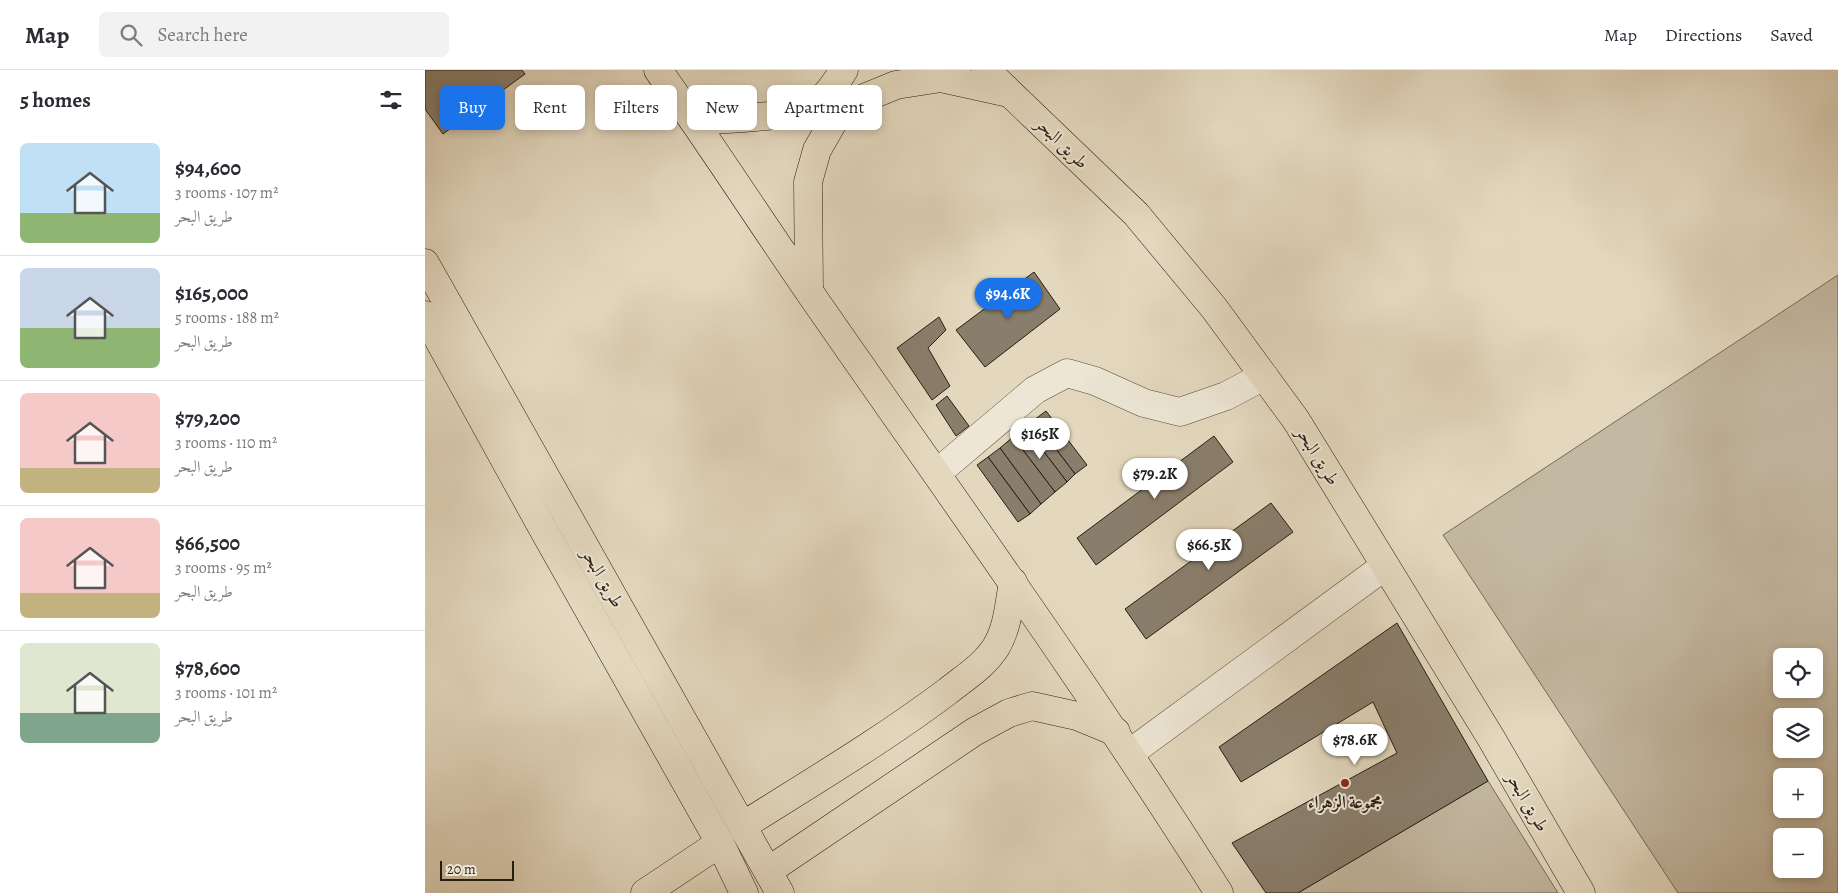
<!DOCTYPE html>
<html lang="en">
<head>
<meta charset="utf-8">
<style>
	:root { --surface:#fff; --page:#f2f2f3; --text:#2b2b33; --muted:#7c7c81; --line:#e1e1e2; --accent:#1a73e8 }
	body { margin:0; font-family:Alegreya,Amiri,serif; background:var(--page); color:var(--text); height:100vh; display:flex; flex-direction:column; font-size:19px; white-space:nowrap }
	* { box-sizing:border-box; margin:0 }
	p { font-size:16px; color:var(--muted) }
	.icon { flex:none; width:28px; height:28px; fill:none; stroke:currentColor; stroke-width:2; stroke-linecap:round; stroke-linejoin:round }
	.map { position:relative; flex:1; overflow:hidden }
	.drawer { display:flex; flex-direction:column; background:var(--surface); width:425px }
	.drawer>* { flex:none }
	.top-card { position:absolute; left:15px; top:15px; width:475px; height:45px; display:flex; gap:10px }
	.controls { position:absolute; left:1348px; top:578px; display:grid; gap:10px }
	.controls a { display:grid; place-items:center; width:50px; height:50px; border-radius:8px; background:var(--surface); box-shadow:0 2px 8px #0003; font-size:25px }
	.scale { position:absolute; left:15px; bottom:12px; width:74px; box-sizing:border-box; padding-left:5px; border:2px solid #271d13; border-top:0; font-size:14px; line-height:18px; white-space:nowrap; color:#271d13; -webkit-text-stroke:4px #ede6d5; paint-order:stroke }
	.price { position:absolute; translate:-50% -42px; padding:0 11px; border-radius:18px; background:#fff; color:#222; font-size:16px; line-height:32px; filter:drop-shadow(0 1px 2px #0008) }
	.price::after { content:''; position:absolute; left:50%; top:30px; width:15px; height:11px; margin-left:-8px; background:inherit; clip-path:polygon(0 0,100% 0,50% 100%) }
	.price.active { background:var(--accent); color:#fff }
	ul { padding:0; list-style:none }
	li { display:flex; align-items:center; gap:15px; height:125px; padding:0 20px }
	li+li { border-top:1px solid var(--line) }
	li span { display:grid; place-items:center; flex:none; width:140px; height:100px; border-radius:8px; color:#555 }
	li>.icon { margin-inline-start:auto }
	span .icon { width:60px; height:60px; fill:#fffc; stroke-width:1 }
	li b { font-size:21px }
	h2 { display:flex; justify-content:space-between; align-items:center; height:60px; padding:0 20px; font-size:21px }
	.chip { padding:0 18px; border-radius:8px; background:var(--surface); box-shadow:0 2px 8px #0003; font-size:18px; line-height:45px }
	.chip.active { background:var(--accent); color:#fff }
	header { display:flex; align-items:center; gap:30px; box-sizing:border-box; height:70px; padding:0 25px; background:var(--surface); border-bottom:1px solid var(--line) }
	header strong { font-size:24px }
	nav { display:flex; gap:28px; margin-inline-start:auto; font-size:18px }
	.search { width:350px; height:45px; background:var(--page); display:flex; align-items:center; gap:12px; box-sizing:border-box; padding:0 18px; border-radius:8px; color:var(--muted); font-size:19px }
	main { display:flex; flex:1; min-height:0 }
	.map>svg:first-child { display:block }
	.green { fill:#c3b8a1; stroke:#756a5a; fill-rule:evenodd }
	.building { fill:#897e6c; stroke:#271d13 }
	.lines { fill:none; stroke-linecap:round; stroke-linejoin:round }
	.minor-casing { stroke:#564c3e; stroke-width:29 }
	.major-casing { stroke:#271d13; stroke-width:29 }
	.highway-casing { stroke:#271d13; stroke-width:29 }
	.minor { stroke:#ede6d5; stroke-width:28 }
	.major { stroke:#e3d8be; stroke-width:28 }
	.highway { stroke:#e3d8be; stroke-width:28 }
	.poi-dot { fill:#8f2418; stroke:#ede6d5; stroke-width:2 }
	.labels { text-anchor:middle; stroke-width:4; stroke-linejoin:round; paint-order:stroke }
	.street-label { font-size:18px; fill:#271d13; stroke:#ede6d5 }
	.poi-label { font-size:18px; font-weight:bold; fill:#271d13; stroke:#ede6d5 }
</style>
</head>
<body>
<header>
<strong>Map</strong>
<div class="search"><svg class="icon" aria-label="search" viewBox="0 0 24 24"><circle cx="10" cy="10" r="6"/><path d="M15 15l6 6"/></svg>Search here</div>
<nav><a>Map</a><a>Directions</a><a>Saved</a></nav>
</header>
<main>
<section class="drawer">
<h2>5 homes<svg class="icon" aria-label="filters" viewBox="0 0 24 24"><path d="M4 7h16M4 17h16"/><circle cx="9" cy="7" r="2"/><circle cx="15" cy="17" r="2"/></svg></h2>
<ul>
<li><span style="background:linear-gradient(#bfe0f5 70%,#8fb573 0)"><svg class="icon" aria-label="home" viewBox="0 0 24 24"><path d="M3 11l9-7 9 7M6 9v11h12V9"/></svg></span><div><b>$94,600</b><p>3 rooms · 107 m²</p><p>طريق البحر</p></div></li>
<li><span style="background:linear-gradient(#c9d6e8 60%,#8fb573 0)"><svg class="icon" aria-label="home" viewBox="0 0 24 24"><path d="M3 11l9-7 9 7M6 9v11h12V9"/></svg></span><div><b>$165,000</b><p>5 rooms · 188 m²</p><p>طريق البحر</p></div></li>
<li><span style="background:linear-gradient(#f6c9c9 75%,#c2b280 0)"><svg class="icon" aria-label="home" viewBox="0 0 24 24"><path d="M3 11l9-7 9 7M6 9v11h12V9"/></svg></span><div><b>$79,200</b><p>3 rooms · 110 m²</p><p>طريق البحر</p></div></li>
<li><span style="background:linear-gradient(#f6c9c9 75%,#c2b280 0)"><svg class="icon" aria-label="home" viewBox="0 0 24 24"><path d="M3 11l9-7 9 7M6 9v11h12V9"/></svg></span><div><b>$66,500</b><p>3 rooms · 95 m²</p><p>طريق البحر</p></div></li>
<li><span style="background:linear-gradient(#dfe7d0 70%,#7fa58c 0)"><svg class="icon" aria-label="home" viewBox="0 0 24 24"><path d="M3 11l9-7 9 7M6 9v11h12V9"/></svg></span><div><b>$78,600</b><p>3 rooms · 101 m²</p><p>طريق البحر</p></div></li>
</ul>
</section>
<div class="map">
<svg width="1413" height="823" viewBox="0 0 1413 823">
	<rect width="100%" height="100%" fill="#e3d8be"/>
	<filter id="stains"><feTurbulence type="fractalNoise" baseFrequency=".004" numOctaves="4"/><feColorMatrix values="0 0 0 0 .2 0 0 0 0 .09 0 0 0 0 .02 0 0 0 .5 -.17"/></filter>
	<radialGradient id="worn" r=".72"><stop offset=".6" stop-color="#630" stop-opacity="0"/><stop offset="1" stop-color="#630" stop-opacity=".3"/></radialGradient>
	<g class="green">
		<path d="M 1413,205 L 1413,823 L 1253,823 L 1018,465 ZM 1356,586 L 1389,586 L 1389,619 L 1356,619 ZM 1356,646 L 1389,646 L 1389,679 L 1356,679 ZM 1356,706 L 1389,706 L 1389,739 L 1356,739 ZM 1356,766 L 1389,766 L 1389,799 L 1356,799 Z"/>
		<path d="M 1063,711 L 1133,823 L 873,823 Z"/>
	</g>
	<g class="building">
		<path d="M 0,0 L 97,0 L 100,4 L 18,64 L 0,39 Z"/>
		<path d="M 609,202 L 635,239 L 560,297 L 531,260 Z"/>
		<path d="M 514,247 L 521,260 L 503,278 L 525,316 L 507,330 L 472,278 Z"/>
		<path d="M 522,326 L 544,356 L 531,366 L 511,335 Z"/>
		<path d="M 621,341 L 662,395 L 650,404 L 609,350 Z"/>
		<path d="M 609,350 L 650,404 L 642,412 L 600,357 Z"/>
		<path d="M 600,357 L 642,412 L 630,422 L 588,367 Z"/>
		<path d="M 789,366 L 808,392 L 671,495 L 652,468 Z"/>
		<path d="M 588,367 L 630,422 L 616,434 L 575,378 Z"/>
		<path d="M 575,378 L 616,434 L 605,444 L 563,387 Z"/>
		<path d="M 563,387 L 605,444 L 593,452 L 552,395 Z"/>
		<path d="M 846,433 L 868,462 L 721,569 L 700,539 Z"/>
		<path d="M 972,553 L 1063,711 L 873,823 L 841,823 L 807,773 L 972,683 L 948,632 L 816,712 L 794,677 Z"/>
	</g>
	<g class="lines">
		<defs>
			<g id="minor">
				<path d="M 512,403 L 610,320 L 642,303 L 670,311 L 719,333 L 755,342 L 801,326 L 839,306"/>
				<path d="M 705,683 L 960,496"/>
			</g>
			<g id="major">
				<path d="M 0,193 L 355,823"/>
				<path d="M 0,245 L 113,450 L 295,773 L 319,823"/>
				<path d="M 220,823 L 295,773"/>
			</g>
			<g id="highway">
				<path d="M 233,0 C 285,73 334,149 385,223 C 523,422 665,618 794,823"/>
				<path d="M 561,0 L 711,144 L 789,238 L 871,350 L 1066,668 L 1156,823"/>
				<path d="M 269,51 C 297,49 371,48 392,33 C 404,24 411,12 419,0"/>
				<path d="M 384,221 L 383,112 L 392,80 L 408,52 L 427,33 L 471,15 L 516,8 L 584,23"/>
				<path d="M 319,755 C 387,712 458,670 523,621 C 539,608 559,596 571,577 C 583,557 584,534 588,512"/>
				<path d="M 343,801 L 549,662 L 584,643 L 607,636 L 652,646 L 691,662"/>
			</g>
		</defs>
		<use href="#minor" class="minor-casing"/>
		<use href="#major" class="major-casing"/>
		<use href="#highway" class="highway-casing"/>
		<use href="#minor" class="minor"/>
		<use href="#major" class="major"/>
		<use href="#highway" class="highway"/>
	</g>
	<circle class="poi-dot" cx="920" cy="713" r="5"/>
	<g class="labels">
		<g class="street-label">
			<text transform="translate(637 73) rotate(44)" y="6">طريق البحر</text>
			<text transform="translate(893 386) rotate(58)" y="6">طريق البحر</text>
			<text transform="translate(178 508) rotate(60)" y="6">طريق البحر</text>
			<text transform="translate(1103 732) rotate(60)" y="6">طريق البحر</text>
		</g>
		<g class="poi-label">
			<text x="920" y="738">مجموعة الزهراء</text>
		</g>
	</g>
	<rect width="100%" height="100%" filter="url(#stains)"/>
	<rect width="100%" height="100%" fill="url(#worn)"/>
</svg>
<div class="controls">
<a><svg class="icon" aria-label="locate" viewBox="0 0 24 24"><circle cx="12" cy="12" r="6"/><path d="M12 2v4M12 18v4M2 12h4M18 12h4"/></svg></a>
<a><svg class="icon" aria-label="layers" viewBox="0 0 24 24"><path d="M12 4l9 5-9 5-9-5zM3 14l9 5 9-5"/></svg></a>
<a>+</a>
<a>−</a>
</div>
<div class="scale">20 m</div>
<b class="price active" style="left:583px;top:250px">$94.6K</b>
<b class="price" style="left:615px;top:390px">$165K</b>
<b class="price" style="left:730px;top:430px">$79.2K</b>
<b class="price" style="left:784px;top:501px">$66.5K</b>
<b class="price" style="left:930px;top:696px">$78.6K</b>
<div class="top-card">
<a class="chip active">Buy</a>
<a class="chip">Rent</a>
<a class="chip">Filters</a>
<a class="chip">New</a>
<a class="chip">Apartment</a>
</div>
</div>
</main>
</body>
</html>
